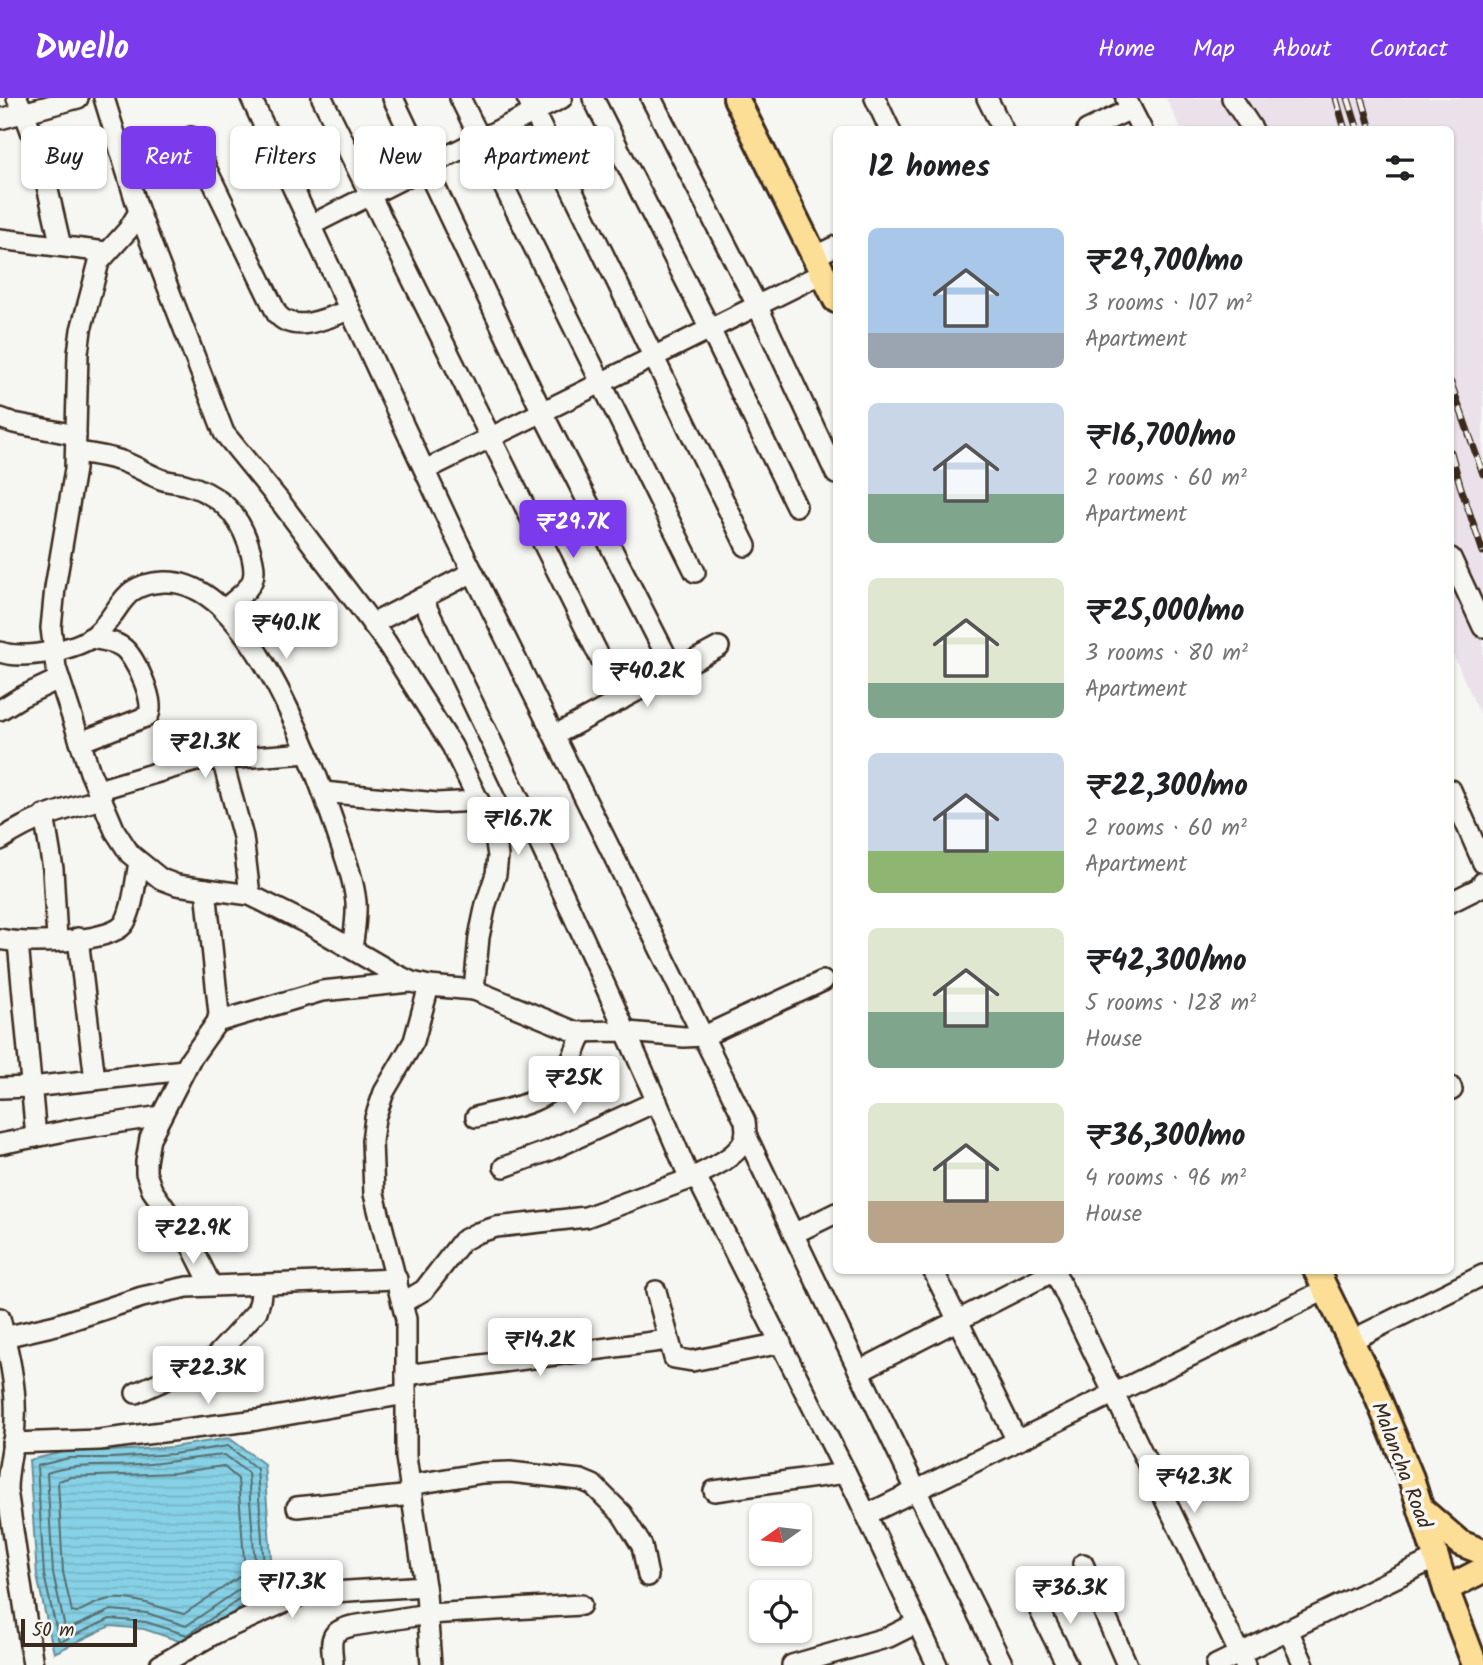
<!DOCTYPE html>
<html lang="en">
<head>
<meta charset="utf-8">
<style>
	:root { --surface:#fff; --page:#f6f6f6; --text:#202124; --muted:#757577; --accent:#7c3aed }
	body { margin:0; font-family:Kalam,sans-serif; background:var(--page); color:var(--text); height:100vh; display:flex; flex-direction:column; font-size:26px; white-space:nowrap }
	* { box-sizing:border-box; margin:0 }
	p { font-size:23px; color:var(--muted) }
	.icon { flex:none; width:38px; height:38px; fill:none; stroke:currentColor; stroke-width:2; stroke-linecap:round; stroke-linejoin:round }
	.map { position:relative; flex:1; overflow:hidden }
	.sheet { position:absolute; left:833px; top:28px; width:621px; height:1148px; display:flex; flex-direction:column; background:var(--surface); border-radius:10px; box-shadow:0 2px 5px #0004 }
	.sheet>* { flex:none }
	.banner { position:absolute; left:21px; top:28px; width:665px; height:63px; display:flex; gap:14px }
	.needle { width:46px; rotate:256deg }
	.tools { position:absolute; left:749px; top:1405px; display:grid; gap:14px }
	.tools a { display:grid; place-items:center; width:63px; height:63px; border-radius:10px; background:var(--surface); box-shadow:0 2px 5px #0004; font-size:35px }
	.scale { position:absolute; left:21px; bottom:18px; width:116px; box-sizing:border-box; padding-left:7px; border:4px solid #3b2a1e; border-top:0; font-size:19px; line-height:24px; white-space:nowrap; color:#3b2a1e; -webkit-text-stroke:5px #f6f6f2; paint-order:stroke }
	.price { position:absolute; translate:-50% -60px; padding:0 16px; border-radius:7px; background:#fff; color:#222; font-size:23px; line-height:46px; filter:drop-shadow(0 2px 4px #0008) }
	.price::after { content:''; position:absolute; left:50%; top:42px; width:21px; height:16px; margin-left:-10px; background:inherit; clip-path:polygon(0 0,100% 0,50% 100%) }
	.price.current { background:var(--accent); color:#fff }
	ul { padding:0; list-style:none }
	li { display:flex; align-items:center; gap:21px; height:175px; padding:0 35px }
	li span { display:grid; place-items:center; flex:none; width:196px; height:140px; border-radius:10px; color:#555 }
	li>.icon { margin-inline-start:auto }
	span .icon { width:84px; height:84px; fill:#fffc; stroke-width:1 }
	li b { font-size:30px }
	h2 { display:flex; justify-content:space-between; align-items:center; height:84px; padding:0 35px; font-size:30px }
	.pill { padding:0 24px; border-radius:10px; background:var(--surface); box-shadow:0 2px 5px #0004; font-size:24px; line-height:63px }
	.pill.current { background:var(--accent); color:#fff }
	header { display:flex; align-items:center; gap:42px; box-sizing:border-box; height:98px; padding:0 35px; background:var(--accent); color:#fff }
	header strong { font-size:33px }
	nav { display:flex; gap:38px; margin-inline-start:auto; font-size:24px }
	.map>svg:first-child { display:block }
	.built { fill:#ebe1eb }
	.water { fill:url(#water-rules); stroke:#688e96; stroke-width:2 }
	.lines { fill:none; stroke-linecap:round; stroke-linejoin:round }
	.shore { stroke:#596d6e; stroke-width:2 }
	.minor-casing { stroke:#3b2a1e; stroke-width:24 }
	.major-casing { stroke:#3b2a1e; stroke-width:30 }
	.minor { stroke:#f6f6f2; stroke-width:19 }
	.major { stroke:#fdde96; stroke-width:24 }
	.rail-casing { stroke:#3b2a1e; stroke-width:7 }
	.rail { stroke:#f6f6f2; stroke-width:4.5; stroke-dasharray:13; stroke-linecap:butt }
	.labels { text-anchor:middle; stroke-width:7; stroke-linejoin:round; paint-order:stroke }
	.street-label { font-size:21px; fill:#3b2a1e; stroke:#f6f6f2 }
</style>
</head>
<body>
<header>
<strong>Dwello</strong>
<nav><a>Home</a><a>Map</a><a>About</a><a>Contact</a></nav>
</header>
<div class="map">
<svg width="1483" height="1567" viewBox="0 0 1483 1567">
	<defs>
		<pattern id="water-rules" width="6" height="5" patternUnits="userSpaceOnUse" patternTransform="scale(1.75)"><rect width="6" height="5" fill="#86d1e6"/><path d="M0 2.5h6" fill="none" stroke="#75b4c5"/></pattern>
	</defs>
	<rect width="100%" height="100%" fill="#f6f6f2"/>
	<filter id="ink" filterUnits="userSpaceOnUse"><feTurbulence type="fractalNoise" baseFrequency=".0143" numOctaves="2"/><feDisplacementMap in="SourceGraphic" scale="14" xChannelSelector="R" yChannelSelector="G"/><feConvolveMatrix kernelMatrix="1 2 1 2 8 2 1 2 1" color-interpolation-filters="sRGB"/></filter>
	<g filter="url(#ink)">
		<path class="built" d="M 1166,0 L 1483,0 L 1483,623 L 1451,552 L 1451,32 L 1181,31 Z"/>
		<path class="water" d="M 229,1340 L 264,1366 L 273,1487 L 188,1546 L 144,1531 L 110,1528 L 54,1555 L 37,1478 L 29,1362 L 68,1353 L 111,1353 L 173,1349 Z"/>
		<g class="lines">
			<g class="shore">
				<path d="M 228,1348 L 257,1371 L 265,1484 L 187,1537 L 146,1524 L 110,1521 L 62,1543 L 59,1543 L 44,1477 L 37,1368 L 69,1360 L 111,1360 L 173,1356 Z"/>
				<path d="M 225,1357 L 248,1375 L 256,1480 L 186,1528 L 147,1515 L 111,1512 L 69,1531 L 65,1530 L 53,1475 L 47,1375 C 76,1365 109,1369 139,1367 C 168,1365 196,1359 225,1357 Z"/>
				<path d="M 223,1368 L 238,1381 L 245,1475 L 184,1516 C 160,1510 127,1495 102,1503 C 93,1506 84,1511 76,1515 L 72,1514 L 63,1474 L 58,1383 L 71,1379 L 174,1375 Z"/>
			</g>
			<defs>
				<g id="minor">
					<path d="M 17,0 C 40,45 49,99 61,148"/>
					<path d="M 104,0 L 139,114 L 224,335 L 282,406 L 386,544 L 452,648 L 489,724 L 496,745 L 498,758 L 496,776 L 486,806 L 479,839 L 474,892 L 429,888 L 414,943 L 384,994 L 375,1020 L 372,1043 L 374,1096 L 406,1221 L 406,1359 L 426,1495 L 431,1567"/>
					<path d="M 251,0 L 457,442 L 745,1023 C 746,1031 747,1038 742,1046 C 732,1062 706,1072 690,1081 C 607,885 516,692 422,500"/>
					<path d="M 322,0 L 621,602"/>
					<path d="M 393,0 L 542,314 L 674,573"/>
					<path d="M 460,0 L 695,474"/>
					<path d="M 527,0 L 746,448"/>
					<path d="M 593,0 L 710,231 L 796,408"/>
					<path d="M 651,0 L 757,207 L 836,376"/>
					<path d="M 875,0 L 890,32"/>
					<path d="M 987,0 L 1003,32"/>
					<path d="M 1232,0 L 1253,32"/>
					<path d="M 1126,1 L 1142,32"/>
					<path d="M 0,21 L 78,0"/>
					<path d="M 1087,32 L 1131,11"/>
					<path d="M 191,39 L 277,216 C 295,237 328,219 350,212"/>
					<path d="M 139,114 L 128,132 L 99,164 L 81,232 L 78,255 L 75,371 L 55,490 L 51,530 L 56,570 L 90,674 L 115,733 L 130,756 L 161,781 L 177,787 L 250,797 L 312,828 L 393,875 L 412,884 L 429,888"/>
					<path d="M 311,127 L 562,0"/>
					<path d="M 0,141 L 106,154"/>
					<path d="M 815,158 L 836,148"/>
					<path d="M 0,320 L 14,325 L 76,337"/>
					<path d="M 76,354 C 92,356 108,358 124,364 C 135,368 146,375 158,380 C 166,384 175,384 184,386 C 217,395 237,413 248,445 C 261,485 253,487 223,512"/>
					<path d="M 425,372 L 823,175"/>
					<path d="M 1451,460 L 1483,529"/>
					<path d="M 372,526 L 473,474"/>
					<path d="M 0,554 C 23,562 78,552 96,536 C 123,512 119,486 164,484 C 247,480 311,659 333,723 C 341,749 353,776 356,804 C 357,820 354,836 352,851"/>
					<path d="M 0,612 L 21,599 L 59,581"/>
					<path d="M 555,637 L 719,549"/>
					<path d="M 80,644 L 148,618 C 157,606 135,557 122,549 C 114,543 100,542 90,540"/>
					<path d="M 222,661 L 243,739 L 250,797"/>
					<path d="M 98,692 L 196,663 L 308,655"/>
					<path d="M 1451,692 L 1483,765"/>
					<path d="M 323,694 L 437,705 L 479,703"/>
					<path d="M 44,717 L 53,771 L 57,842"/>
					<path d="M 0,742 C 35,719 62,712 102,701"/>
					<path d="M 206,791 L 219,916 L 217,924 L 190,962 L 150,1040 L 146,1064 L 146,1075 L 152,1092 L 192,1149 L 211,1187"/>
					<path d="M 1451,804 L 1479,790 L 1483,784"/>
					<path d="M 78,840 L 95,982"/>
					<path d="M 0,841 C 22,847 107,845 123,827 C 133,815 136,780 139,764"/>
					<path d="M 18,844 L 36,1039"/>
					<path d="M 474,892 L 576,934 L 617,933 L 684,939 L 704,938 L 823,883"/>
					<path d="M 217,924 L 322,893 L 410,884"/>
					<path d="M 1451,989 L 1452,992"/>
					<path d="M 0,990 L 31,989 L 184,972"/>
					<path d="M 476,1019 C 505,1011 546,1007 563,979 C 571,965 577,949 583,934"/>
					<path d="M 746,1037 L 916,1392 L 1003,1567"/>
					<path d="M 0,1046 L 75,1031 L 161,1018"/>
					<path d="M 504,1069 L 548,1053 L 657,1003"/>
					<path d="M 793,1136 L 836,1115"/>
					<path d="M 933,1172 L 1017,1343"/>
					<path d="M 1054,1172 L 1245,1567"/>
					<path d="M 656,1193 L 674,1260 L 692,1263 L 781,1245"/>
					<path d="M 402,1205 L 424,1192 L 462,1143 L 477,1135 L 496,1129 L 586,1119 L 690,1081 L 699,1084 L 855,1393 L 937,1567"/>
					<path d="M 0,1220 C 8,1252 17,1289 15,1322 C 15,1345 7,1368 7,1392 L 33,1567"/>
					<path d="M 0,1240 L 56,1227 L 142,1199 L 187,1189 L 397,1181"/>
					<path d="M 1350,1243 L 1483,1177"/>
					<path d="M 859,1273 L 1056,1172"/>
					<path d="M 406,1277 L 668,1242"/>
					<path d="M 136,1295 L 214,1260 L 257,1213 L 260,1203 L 262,1187"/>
					<path d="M 12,1345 L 99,1342 L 257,1322 L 406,1296"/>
					<path d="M 410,1387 L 482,1375 L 510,1374 L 581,1382 L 593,1387 L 622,1416 L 642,1448 L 648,1478"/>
					<path d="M 714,1393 L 846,1375"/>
					<path d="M 297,1409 L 412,1397"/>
					<path d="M 866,1417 L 1325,1192"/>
					<path d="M 1083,1466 L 1127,1567"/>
					<path d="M 1037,1507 L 1067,1567"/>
					<path d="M 1288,1532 L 1304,1567"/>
					<path d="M 333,1564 C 331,1542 328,1534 352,1528 L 428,1516 L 581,1507"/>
					<path d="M 160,1567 L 216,1535 L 303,1496 L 425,1488"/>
					<path d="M 792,1567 L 889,1539 L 917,1525"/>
					<path d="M 1216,1567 L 1436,1460"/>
				</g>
				<g id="major">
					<path d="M 736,0 L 836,202"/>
					<path d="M 1316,1172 L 1372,1286 L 1411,1380 L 1446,1491 L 1475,1567"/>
					<path d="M 1421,1411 L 1460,1445 L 1483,1454"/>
					<path d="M 1446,1491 L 1483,1472"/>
				</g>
			</defs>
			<use href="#minor" class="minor-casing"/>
			<use href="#major" class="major-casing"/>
			<use href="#minor" class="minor"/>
			<use href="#major" class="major"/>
			<defs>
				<g id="rail">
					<path d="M 1336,0 L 1345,32"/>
					<path d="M 1348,0 L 1358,32"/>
					<path d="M 1362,0 L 1371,32"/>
					<path d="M 1451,285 L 1483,376"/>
					<path d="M 1451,354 L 1460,387 L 1483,454"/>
				</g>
			</defs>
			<use href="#rail" class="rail-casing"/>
			<use href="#rail" class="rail"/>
		</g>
	</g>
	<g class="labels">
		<g class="street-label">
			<text transform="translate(1402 1367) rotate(69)" y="7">Malancha Road</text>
		</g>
	</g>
</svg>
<div class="tools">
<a><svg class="needle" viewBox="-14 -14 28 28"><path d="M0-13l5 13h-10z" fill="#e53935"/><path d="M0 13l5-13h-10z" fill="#757577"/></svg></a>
<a><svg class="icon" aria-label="locate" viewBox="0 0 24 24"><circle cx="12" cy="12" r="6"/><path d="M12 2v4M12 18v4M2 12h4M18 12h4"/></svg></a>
</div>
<div class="scale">50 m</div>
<b class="price current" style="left:573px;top:462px">₹29.7K</b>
<b class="price" style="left:286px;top:563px">₹40.1K</b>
<b class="price" style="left:647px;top:611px">₹40.2K</b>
<b class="price" style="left:205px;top:682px">₹21.3K</b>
<b class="price" style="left:518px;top:759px">₹16.7K</b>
<b class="price" style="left:574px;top:1018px">₹25K</b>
<b class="price" style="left:193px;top:1168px">₹22.9K</b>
<b class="price" style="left:540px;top:1280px">₹14.2K</b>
<b class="price" style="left:208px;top:1308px">₹22.3K</b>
<b class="price" style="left:1194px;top:1417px">₹42.3K</b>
<b class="price" style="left:292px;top:1522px">₹17.3K</b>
<b class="price" style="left:1070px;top:1528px">₹36.3K</b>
<div class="banner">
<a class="pill">Buy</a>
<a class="pill current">Rent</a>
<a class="pill">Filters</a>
<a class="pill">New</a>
<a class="pill">Apartment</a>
</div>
<section class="sheet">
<h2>12 homes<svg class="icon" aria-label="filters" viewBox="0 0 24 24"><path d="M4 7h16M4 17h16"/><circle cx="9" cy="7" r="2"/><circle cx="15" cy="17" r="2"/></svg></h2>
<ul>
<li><span style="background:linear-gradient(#a9c7e8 75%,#9aa5b1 0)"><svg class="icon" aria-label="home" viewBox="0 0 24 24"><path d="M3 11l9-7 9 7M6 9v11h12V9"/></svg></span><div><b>₹29,700/mo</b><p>3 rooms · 107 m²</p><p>Apartment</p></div></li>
<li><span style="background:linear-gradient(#c9d6e8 65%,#7fa58c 0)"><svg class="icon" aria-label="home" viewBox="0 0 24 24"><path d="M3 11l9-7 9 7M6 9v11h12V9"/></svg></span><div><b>₹16,700/mo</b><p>2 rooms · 60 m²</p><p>Apartment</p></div></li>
<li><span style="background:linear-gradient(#dfe7d0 75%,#7fa58c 0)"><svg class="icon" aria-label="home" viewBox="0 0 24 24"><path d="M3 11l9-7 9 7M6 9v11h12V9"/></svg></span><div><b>₹25,000/mo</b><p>3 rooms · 80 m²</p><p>Apartment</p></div></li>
<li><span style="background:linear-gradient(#c9d6e8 70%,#8fb573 0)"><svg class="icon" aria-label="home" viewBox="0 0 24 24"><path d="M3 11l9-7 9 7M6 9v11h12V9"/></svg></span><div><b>₹22,300/mo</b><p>2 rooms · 60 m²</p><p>Apartment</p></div></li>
<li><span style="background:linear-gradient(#dfe7d0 60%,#7fa58c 0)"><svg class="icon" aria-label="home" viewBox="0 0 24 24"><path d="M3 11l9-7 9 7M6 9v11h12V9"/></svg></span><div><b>₹42,300/mo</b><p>5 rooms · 128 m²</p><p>House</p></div></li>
<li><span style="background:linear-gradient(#dfe7d0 70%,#b9a48a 0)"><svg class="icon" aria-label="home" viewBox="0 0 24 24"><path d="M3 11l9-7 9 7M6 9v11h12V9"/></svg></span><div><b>₹36,300/mo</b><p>4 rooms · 96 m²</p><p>House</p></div></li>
</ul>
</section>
</div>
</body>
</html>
